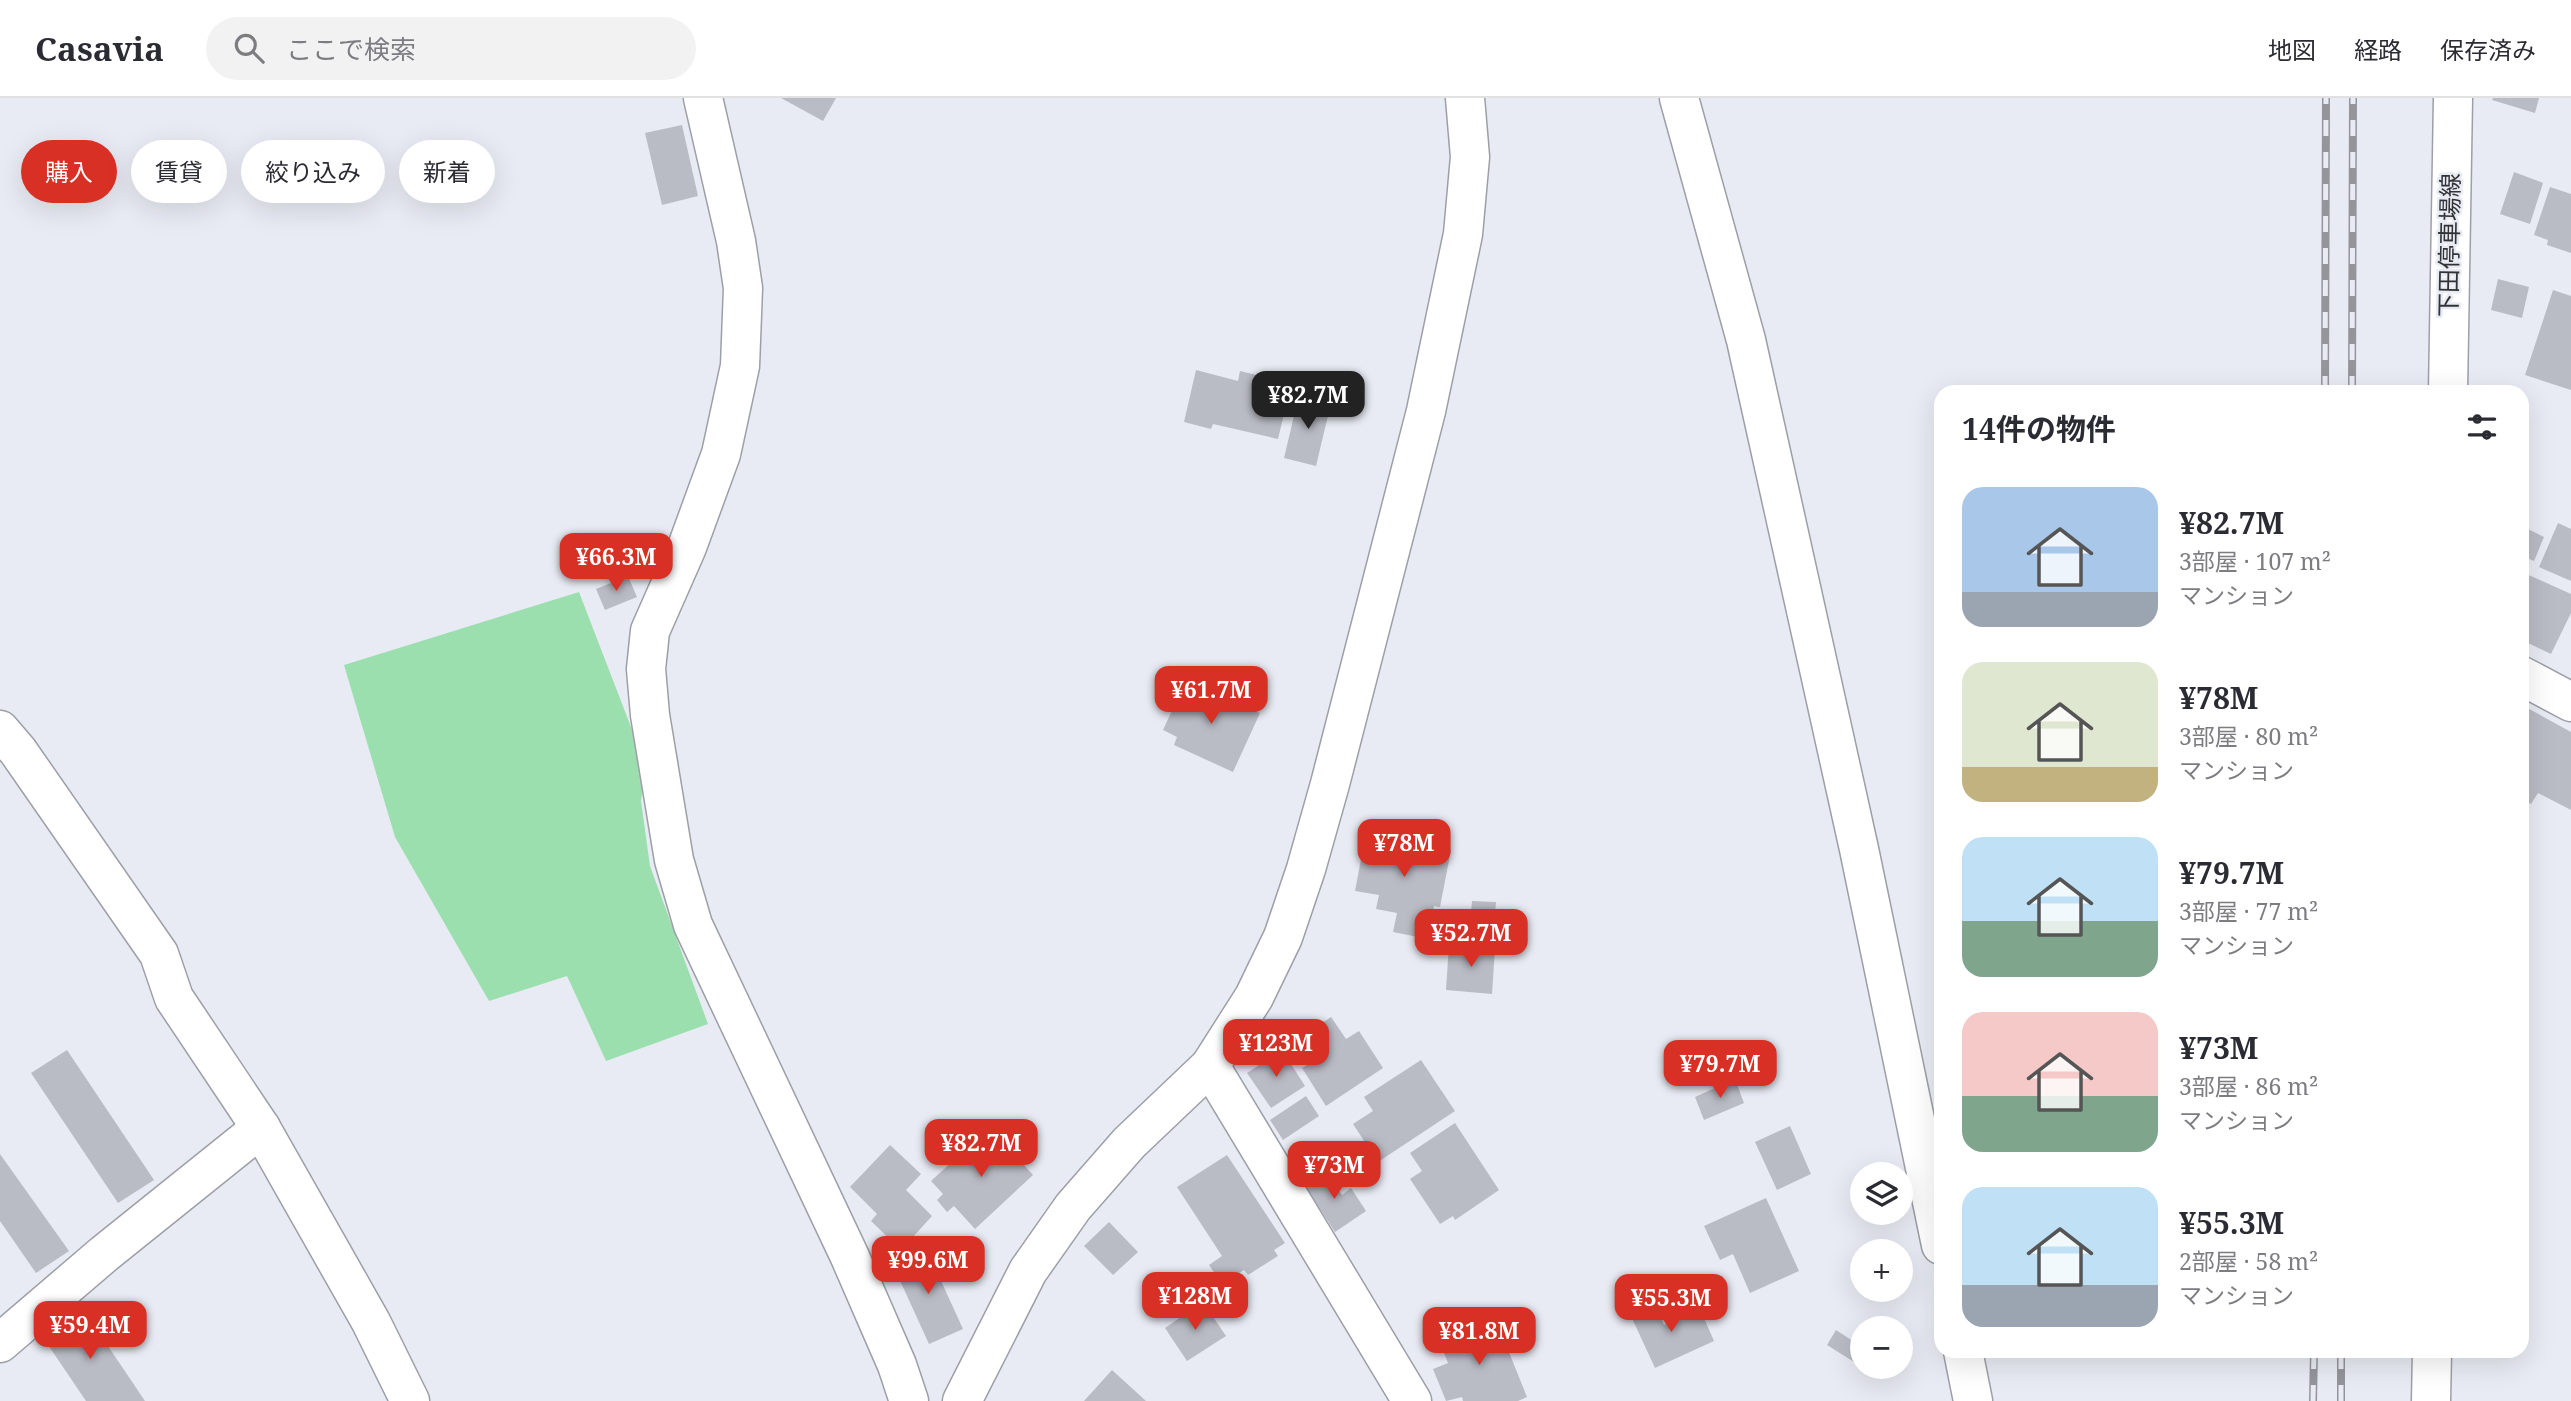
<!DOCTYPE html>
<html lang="ja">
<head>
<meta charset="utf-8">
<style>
	:root { --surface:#fff; --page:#f2f2f3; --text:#2b2b33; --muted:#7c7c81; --line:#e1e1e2; --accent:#d93025 }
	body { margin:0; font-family:"Noto Serif","Noto Sans JP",serif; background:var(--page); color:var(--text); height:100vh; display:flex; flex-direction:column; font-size:26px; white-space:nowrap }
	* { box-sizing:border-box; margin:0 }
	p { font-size:23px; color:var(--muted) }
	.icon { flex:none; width:38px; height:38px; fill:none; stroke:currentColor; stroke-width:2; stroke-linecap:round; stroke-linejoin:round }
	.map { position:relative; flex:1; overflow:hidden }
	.side { position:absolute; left:1934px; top:287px; width:595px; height:973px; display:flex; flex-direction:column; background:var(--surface); border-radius:21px; box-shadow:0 7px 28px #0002 }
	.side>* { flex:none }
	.guide { position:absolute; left:21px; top:42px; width:665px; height:63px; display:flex; gap:14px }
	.controls { position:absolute; left:1850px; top:1064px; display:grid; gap:14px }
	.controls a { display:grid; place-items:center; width:63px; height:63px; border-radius:50%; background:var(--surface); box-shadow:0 7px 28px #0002; font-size:35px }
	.price { position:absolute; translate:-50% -60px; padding:0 16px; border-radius:14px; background:var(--accent); color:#fff; font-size:23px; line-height:46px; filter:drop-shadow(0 2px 4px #0008) }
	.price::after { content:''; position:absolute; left:50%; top:42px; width:21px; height:16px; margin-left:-10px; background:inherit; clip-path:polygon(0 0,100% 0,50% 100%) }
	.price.active { background:#222; color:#fff }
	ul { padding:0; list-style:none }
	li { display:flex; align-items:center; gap:21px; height:175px; padding:0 28px }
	li span { display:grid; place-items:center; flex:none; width:196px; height:140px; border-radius:21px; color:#555 }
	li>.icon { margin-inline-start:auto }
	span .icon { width:84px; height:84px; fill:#fffc; stroke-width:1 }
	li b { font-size:30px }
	h2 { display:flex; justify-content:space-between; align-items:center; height:84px; padding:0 28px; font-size:30px }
	.chip { padding:0 24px; border-radius:32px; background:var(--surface); box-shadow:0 7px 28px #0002; font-size:24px; line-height:63px }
	.chip.active { background:var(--accent); color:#fff }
	header { display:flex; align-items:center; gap:42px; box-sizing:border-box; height:98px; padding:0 35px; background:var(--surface); border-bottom:2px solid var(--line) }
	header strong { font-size:33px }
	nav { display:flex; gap:38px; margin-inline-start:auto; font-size:24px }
	.search { width:490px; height:63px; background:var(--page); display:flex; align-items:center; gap:18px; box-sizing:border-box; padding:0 24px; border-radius:38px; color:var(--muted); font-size:26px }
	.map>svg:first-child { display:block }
	.green { fill:#9cdfaf }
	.building { fill:#babcc5 }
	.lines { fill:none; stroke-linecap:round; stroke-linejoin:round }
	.minor-casing { stroke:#9d9fa7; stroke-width:41 }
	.tertiary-casing { stroke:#9d9fa7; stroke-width:41 }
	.secondary-casing { stroke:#9d9fa7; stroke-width:41 }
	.minor { stroke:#fff; stroke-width:38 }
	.tertiary { stroke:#fff; stroke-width:38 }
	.secondary { stroke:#fff; stroke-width:38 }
	.rail-casing { stroke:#93959b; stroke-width:8 }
	.rail { stroke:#e9ebf4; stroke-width:5; stroke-dasharray:16; stroke-linecap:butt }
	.labels { text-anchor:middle; stroke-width:5; stroke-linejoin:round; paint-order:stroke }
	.street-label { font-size:24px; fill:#323336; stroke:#e9ebf4 }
</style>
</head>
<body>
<header>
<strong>Casavia</strong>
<div class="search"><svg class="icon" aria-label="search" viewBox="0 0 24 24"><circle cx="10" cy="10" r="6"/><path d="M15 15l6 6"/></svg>ここで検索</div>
<nav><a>地図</a><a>経路</a><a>保存済み</a></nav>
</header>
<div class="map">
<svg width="2571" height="1303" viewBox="0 0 2571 1303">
	<rect width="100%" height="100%" fill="#e9ebf4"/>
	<path class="green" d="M 579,494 L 646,668 L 641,703 L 650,768 L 708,926 L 606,963 L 567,878 L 489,903 L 395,739 L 344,567 Z"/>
	<g class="building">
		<path d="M 781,0 L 836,0 L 823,23 Z"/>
		<path d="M 2493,0 L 2539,0 L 2535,15 L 2492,2 Z"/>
		<path d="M 682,27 L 698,98 L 662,107 L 645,35 Z"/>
		<path d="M 2514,74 L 2543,85 L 2530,126 L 2500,116 Z"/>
		<path d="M 2550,89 L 2571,96 L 2571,155 L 2547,147 L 2548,142 L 2534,137 Z"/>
		<path d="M 2498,181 L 2529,189 L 2522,220 L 2491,212 Z"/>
		<path d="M 2553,192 L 2571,198 L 2571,292 L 2525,277 Z"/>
		<path d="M 1196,272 L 1238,283 L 1240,273 L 1269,280 L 1267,290 L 1289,295 L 1278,341 L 1213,326 L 1211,331 L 1184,324 Z"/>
		<path d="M 1299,297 L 1331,305 L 1316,368 L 1284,360 Z"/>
		<path d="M 2558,425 L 2571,431 L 2571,483 L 2539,469 Z"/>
		<path d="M 2524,429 L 2544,439 L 2534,463 L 2522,458 Z"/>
		<path d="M 2522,474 L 2571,496 L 2571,515 L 2551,556 L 2522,542 Z"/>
		<path d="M 628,478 L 637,499 L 605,512 L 596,491 Z"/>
		<path d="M 1186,582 L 1260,615 L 1233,674 L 1174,647 L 1177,639 L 1163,632 Z"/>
		<path d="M 2522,607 L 2571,634 L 2571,712 L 2538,695 L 2531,706 L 2522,701 Z"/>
		<path d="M 1367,730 L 1404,737 L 1403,743 L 1451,752 L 1440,809 L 1434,808 L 1428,841 L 1393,834 L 1397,815 L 1376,811 L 1379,797 L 1355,793 Z"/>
		<path d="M 1472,803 L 1496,804 L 1493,839 L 1469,837 Z"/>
		<path d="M 1449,846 L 1495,850 L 1492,896 L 1446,892 Z"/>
		<path d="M 1331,919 L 1346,941 L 1359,933 L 1383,970 L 1326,1008 L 1302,970 L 1307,967 L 1287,937 L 1312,922 L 1316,929 Z"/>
		<path d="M 67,952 L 154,1082 L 118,1105 L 31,975 Z"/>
		<path d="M 1282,952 L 1305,988 L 1271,1010 L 1247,975 Z"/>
		<path d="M 1421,962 L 1455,1013 L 1378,1064 L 1353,1026 L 1373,1013 L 1364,999 Z"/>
		<path d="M 1735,981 L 1744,1005 L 1704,1022 L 1695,999 Z"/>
		<path d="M 1306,998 L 1319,1018 L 1283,1042 L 1270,1022 Z"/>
		<path d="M 1455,1025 L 1499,1092 L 1455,1122 L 1453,1118 L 1440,1126 L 1410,1081 L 1422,1073 L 1410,1055 Z"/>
		<path d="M 1790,1028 L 1811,1076 L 1777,1092 L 1755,1044 Z"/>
		<path d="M 990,1029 L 1033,1077 L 975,1131 L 954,1108 L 947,1114 L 937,1102 L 943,1096 L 931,1083 Z"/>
		<path d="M 890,1047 L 921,1076 L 906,1092 L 932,1118 L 901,1152 L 871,1123 L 877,1116 L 850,1089 Z"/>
		<path d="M 0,1056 L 69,1153 L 36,1175 L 0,1123 Z"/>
		<path d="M 1227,1057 L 1285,1145 L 1274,1152 L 1278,1158 L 1248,1177 L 1244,1172 L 1222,1186 L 1209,1167 L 1222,1158 L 1177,1089 Z"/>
		<path d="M 1325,1072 L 1342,1097 L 1351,1090 L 1366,1113 L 1335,1134 L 1304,1086 Z"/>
		<path d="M 1766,1100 L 1799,1173 L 1750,1195 L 1733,1156 L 1720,1162 L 1704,1128 Z"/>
		<path d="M 1109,1124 L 1138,1154 L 1113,1177 L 1084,1148 Z"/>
		<path d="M 926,1150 L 963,1231 L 929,1246 L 892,1165 Z"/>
		<path d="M 1203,1204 L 1226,1238 L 1187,1263 L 1165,1230 Z"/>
		<path d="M 1654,1205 L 1664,1227 L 1700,1211 L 1714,1243 L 1655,1270 L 1630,1216 Z"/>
		<path d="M 83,1211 L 145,1303 L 86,1303 L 42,1238 Z"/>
		<path d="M 1496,1222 L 1527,1299 L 1518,1303 L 1463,1303 L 1462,1299 L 1446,1303 L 1433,1271 L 1448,1265 L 1440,1244 Z"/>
		<path d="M 1836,1232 L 1862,1249 L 1862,1269 L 1874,1269 L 1870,1274 L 1827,1247 Z"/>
		<path d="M 1112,1272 L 1146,1303 L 1084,1303 Z"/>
	</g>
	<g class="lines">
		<defs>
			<g id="minor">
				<path d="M 703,0 L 736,143 L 743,190 L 740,268 L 721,356 L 687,449 L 650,533 L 646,571 L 650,617 L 674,762 L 693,827 L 850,1159 L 897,1267 L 909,1303"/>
				<path d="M 2522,578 L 2571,604"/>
				<path d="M 0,632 L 18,653 L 159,856 L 174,900 L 261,1030 L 371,1224 L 410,1303"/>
				<path d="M 1210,968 L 1412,1303"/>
				<path d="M 0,1245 L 104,1156 L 261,1030"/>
				<path d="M 962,1303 L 1028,1173 L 1073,1109 L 1129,1045 L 1210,968 L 1254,899 L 1283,839 L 1306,771 L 1330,686 L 1426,313 L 1463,136 L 1470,59 L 1465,0"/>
			</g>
			<g id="tertiary">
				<path d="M 1679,0 L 1746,242 L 1859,751 L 1941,1147"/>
				<path d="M 1963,1253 L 1973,1303"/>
			</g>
			<g id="secondary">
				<path d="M 2448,294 L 2453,0"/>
				<path d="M 2431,1303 L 2432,1253"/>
			</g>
		</defs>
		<use href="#minor" class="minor-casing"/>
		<use href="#tertiary" class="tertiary-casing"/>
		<use href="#secondary" class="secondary-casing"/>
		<use href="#minor" class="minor"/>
		<use href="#tertiary" class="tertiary"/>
		<use href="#secondary" class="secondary"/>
		<defs>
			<g id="rail">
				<path d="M 2325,294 L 2326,0"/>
				<path d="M 2352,294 L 2353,0"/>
				<path d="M 2313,1303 L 2314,1253"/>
				<path d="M 2341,1303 L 2341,1253"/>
			</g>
		</defs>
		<use href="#rail" class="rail-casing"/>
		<use href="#rail" class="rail"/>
	</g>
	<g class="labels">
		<g class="street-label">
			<text transform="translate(2450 147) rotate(-89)" y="8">下田停車場線</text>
		</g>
	</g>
</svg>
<div class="controls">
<a><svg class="icon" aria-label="layers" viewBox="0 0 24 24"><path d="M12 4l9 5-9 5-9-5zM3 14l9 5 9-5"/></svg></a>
<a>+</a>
<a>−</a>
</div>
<b class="price active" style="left:1308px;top:333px">¥82.7M</b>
<b class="price" style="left:616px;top:495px">¥66.3M</b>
<b class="price" style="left:1211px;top:628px">¥61.7M</b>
<b class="price" style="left:1404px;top:781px">¥78M</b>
<b class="price" style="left:1471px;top:871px">¥52.7M</b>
<b class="price" style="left:1276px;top:981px">¥123M</b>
<b class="price" style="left:1720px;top:1002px">¥79.7M</b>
<b class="price" style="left:981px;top:1081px">¥82.7M</b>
<b class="price" style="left:1334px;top:1103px">¥73M</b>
<b class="price" style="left:928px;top:1198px">¥99.6M</b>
<b class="price" style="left:1195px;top:1234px">¥128M</b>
<b class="price" style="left:1671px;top:1236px">¥55.3M</b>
<b class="price" style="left:90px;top:1263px">¥59.4M</b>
<b class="price" style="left:1479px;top:1269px">¥81.8M</b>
<div class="guide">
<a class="chip active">購入</a>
<a class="chip">賃貸</a>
<a class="chip">絞り込み</a>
<a class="chip">新着</a>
</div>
<section class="side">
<h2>14件の物件<svg class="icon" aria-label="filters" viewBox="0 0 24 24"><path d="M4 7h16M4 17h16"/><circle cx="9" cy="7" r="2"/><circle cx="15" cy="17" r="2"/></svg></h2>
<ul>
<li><span style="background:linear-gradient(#a9c7e8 75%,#9aa5b1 0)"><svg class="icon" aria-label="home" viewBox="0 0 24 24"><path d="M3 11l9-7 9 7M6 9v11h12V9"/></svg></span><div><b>¥82.7M</b><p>3部屋 · 107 m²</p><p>マンション</p></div></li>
<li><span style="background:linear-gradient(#dfe7d0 75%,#c2b280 0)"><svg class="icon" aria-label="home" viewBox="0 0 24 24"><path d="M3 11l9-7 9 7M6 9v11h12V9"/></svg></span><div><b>¥78M</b><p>3部屋 · 80 m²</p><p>マンション</p></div></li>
<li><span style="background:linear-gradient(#bfe0f5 60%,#7fa58c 0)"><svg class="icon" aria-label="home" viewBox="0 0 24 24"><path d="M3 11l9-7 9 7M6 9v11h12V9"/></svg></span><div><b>¥79.7M</b><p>3部屋 · 77 m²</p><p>マンション</p></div></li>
<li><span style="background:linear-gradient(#f6c9c9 60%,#7fa58c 0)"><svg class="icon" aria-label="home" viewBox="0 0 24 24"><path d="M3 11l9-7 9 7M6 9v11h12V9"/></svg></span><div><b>¥73M</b><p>3部屋 · 86 m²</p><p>マンション</p></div></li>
<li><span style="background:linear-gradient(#bfe0f5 70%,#9aa5b1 0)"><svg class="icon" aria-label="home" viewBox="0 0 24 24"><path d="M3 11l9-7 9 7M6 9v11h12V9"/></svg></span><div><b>¥55.3M</b><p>2部屋 · 58 m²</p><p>マンション</p></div></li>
</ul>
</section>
</div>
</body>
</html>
